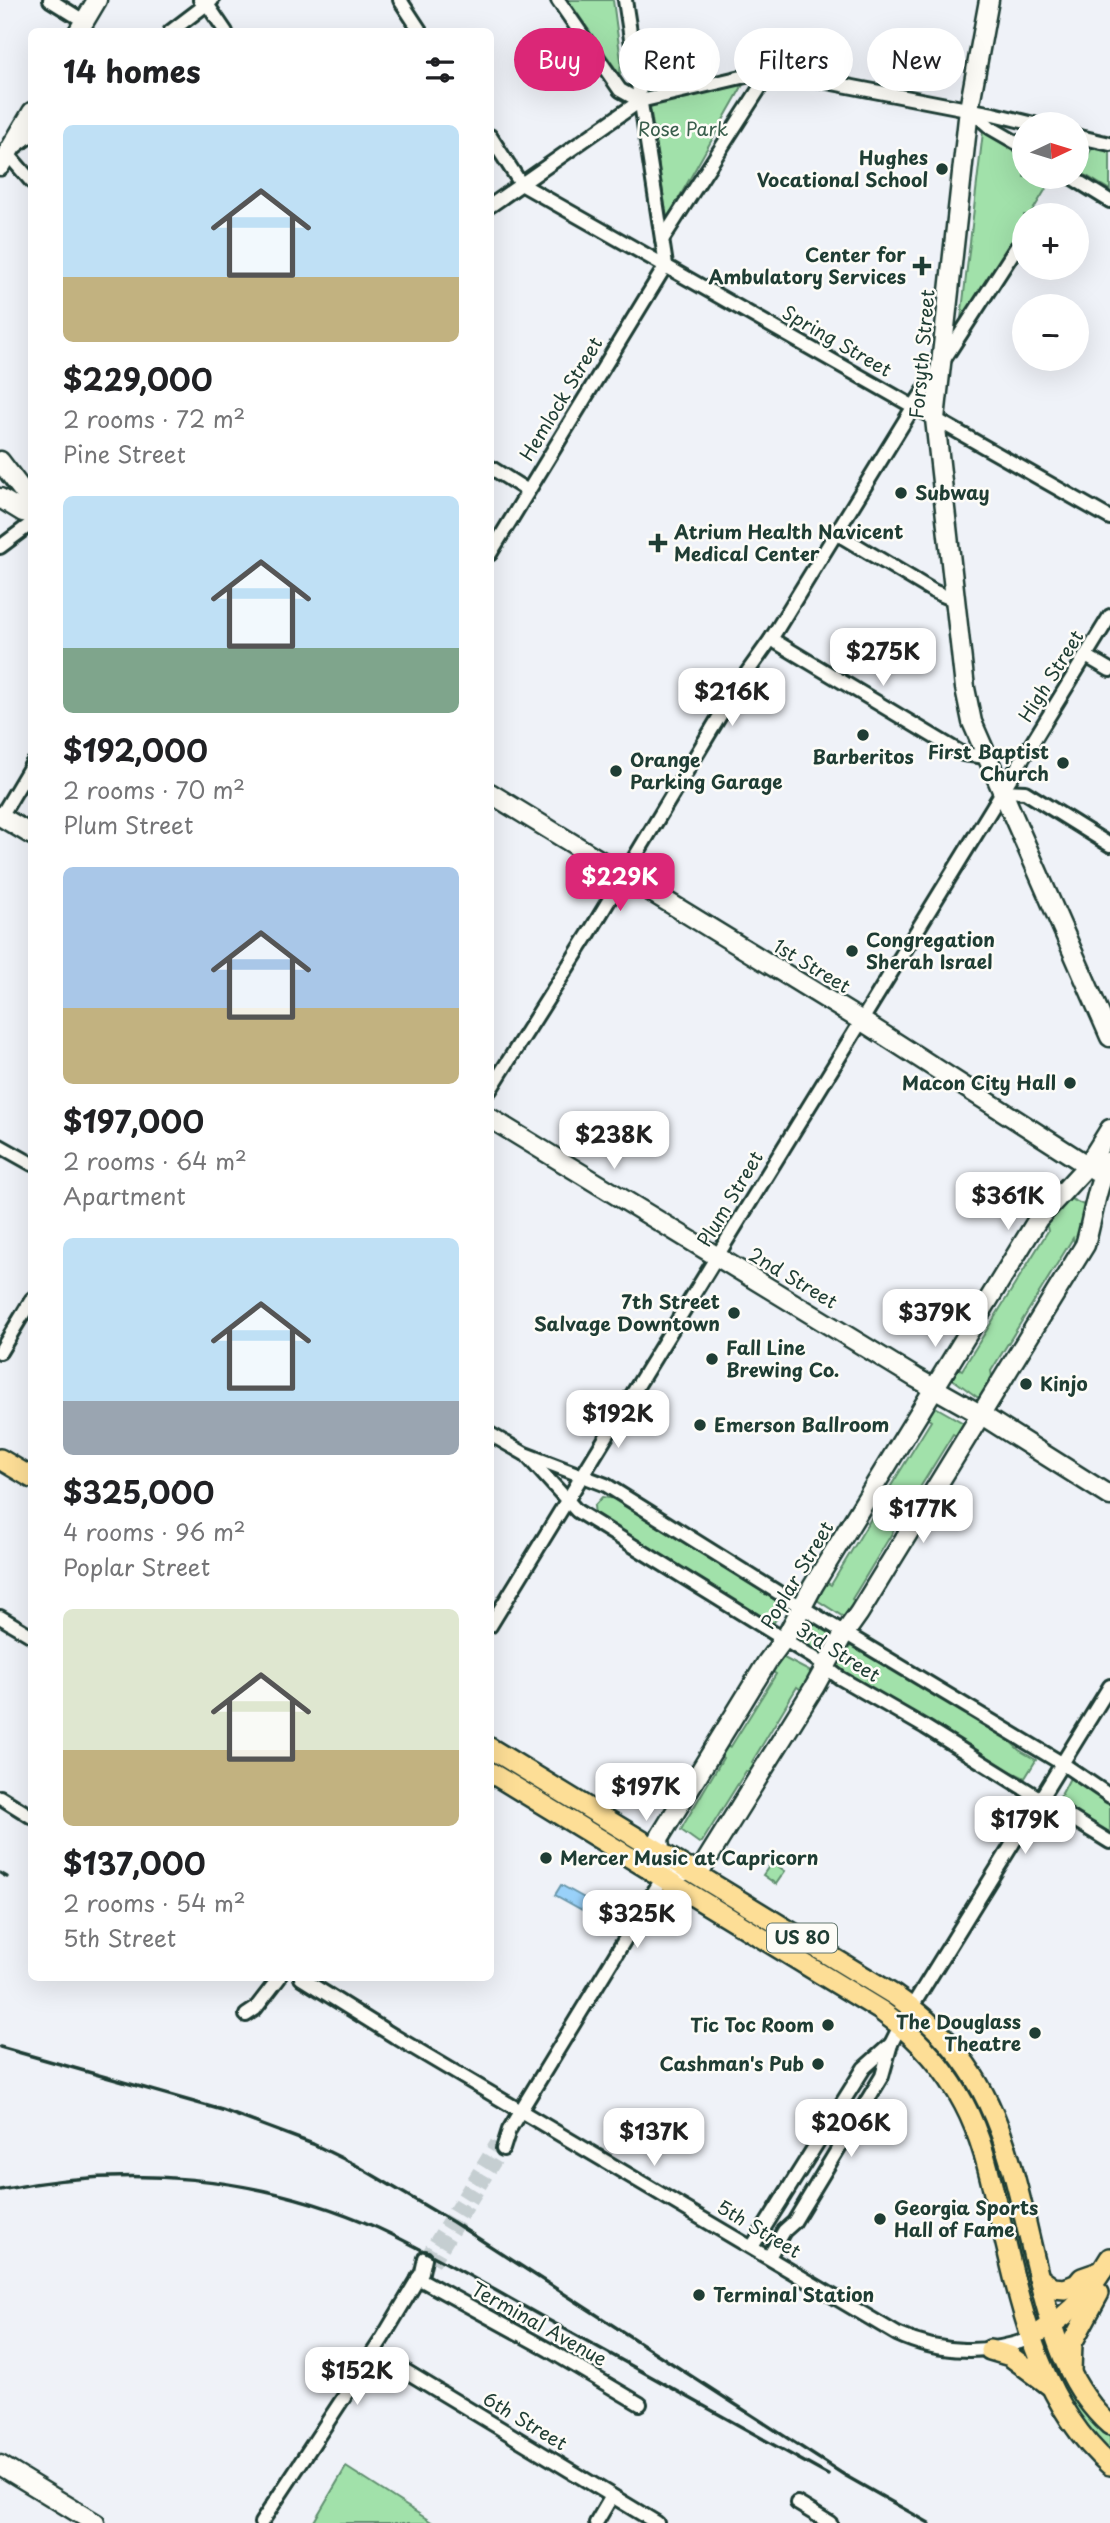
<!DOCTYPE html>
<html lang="en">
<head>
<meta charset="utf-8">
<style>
	:root { --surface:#fff; --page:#f2f2f2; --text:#202124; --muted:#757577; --accent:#db2777 }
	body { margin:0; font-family:"Playpen Sans",sans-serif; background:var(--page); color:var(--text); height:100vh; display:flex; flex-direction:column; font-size:26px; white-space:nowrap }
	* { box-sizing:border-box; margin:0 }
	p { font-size:23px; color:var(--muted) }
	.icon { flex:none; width:38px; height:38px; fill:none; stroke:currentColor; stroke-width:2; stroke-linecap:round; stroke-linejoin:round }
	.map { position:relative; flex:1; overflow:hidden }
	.details { position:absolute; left:28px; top:28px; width:466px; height:1953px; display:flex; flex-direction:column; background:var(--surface); border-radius:10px; box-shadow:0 7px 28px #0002 }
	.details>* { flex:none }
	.guide { position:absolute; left:514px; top:28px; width:490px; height:63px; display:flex; gap:14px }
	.needle { width:46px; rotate:86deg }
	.buttons { position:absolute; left:1012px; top:112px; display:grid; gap:14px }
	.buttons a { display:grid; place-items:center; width:77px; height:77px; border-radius:50%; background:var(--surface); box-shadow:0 7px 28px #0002; font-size:35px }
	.price { position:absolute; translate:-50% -60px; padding:0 16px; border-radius:14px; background:#fff; color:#222; font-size:23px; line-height:46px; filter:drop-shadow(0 2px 4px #0008) }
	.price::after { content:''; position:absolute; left:50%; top:42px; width:21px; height:16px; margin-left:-10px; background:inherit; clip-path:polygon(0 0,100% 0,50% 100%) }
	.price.on { background:var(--accent); color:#fff }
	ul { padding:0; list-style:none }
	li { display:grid; align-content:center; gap:14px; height:371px; padding:0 35px }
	li span { display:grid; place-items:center; height:217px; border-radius:10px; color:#555 }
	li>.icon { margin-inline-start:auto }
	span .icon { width:126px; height:126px; fill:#fffc; stroke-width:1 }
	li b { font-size:30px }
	h2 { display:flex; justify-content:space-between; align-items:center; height:84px; padding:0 35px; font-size:30px }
	.pill { padding:0 24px; border-radius:32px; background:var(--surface); box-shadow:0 7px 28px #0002; font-size:24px; line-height:63px }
	.pill.on { background:var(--accent); color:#fff }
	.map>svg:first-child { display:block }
	.green { fill:#a1e1aa; stroke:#608f6f; stroke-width:2 }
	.water { fill:#99d1f9; stroke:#6896aa; stroke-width:2 }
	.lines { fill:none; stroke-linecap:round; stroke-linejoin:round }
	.street-tunnel { stroke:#c5ced1; stroke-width:12; stroke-dasharray:12 6; stroke-linecap:butt }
	.street-casing { stroke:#1f3d34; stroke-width:18 }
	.secondary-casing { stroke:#1f3d34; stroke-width:23 }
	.primary-casing { stroke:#1f3d34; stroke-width:24 }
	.street { stroke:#fdfcf7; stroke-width:12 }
	.secondary { stroke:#fdfcf7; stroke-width:18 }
	.primary { stroke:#fdde96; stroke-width:19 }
	.rail { stroke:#1f3d34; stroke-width:3.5 }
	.poi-dot { fill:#1f3d34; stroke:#fdfcf7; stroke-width:2.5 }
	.labels { text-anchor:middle; stroke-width:5; stroke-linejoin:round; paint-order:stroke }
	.shield { fill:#fdfcf7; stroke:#62766e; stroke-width:2 }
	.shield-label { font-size:18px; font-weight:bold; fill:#1f3d34 }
	.park-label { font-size:19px; fill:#395e4c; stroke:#fdfcf7 }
	.poi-label { font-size:19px; font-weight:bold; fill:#1f3d34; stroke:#fdfcf7; text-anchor:start }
	.street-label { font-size:19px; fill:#1f3d34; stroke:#fdfcf7 }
</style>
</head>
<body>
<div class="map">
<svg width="1110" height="2523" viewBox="0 0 1110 2523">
	<rect width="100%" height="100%" fill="#eff2f8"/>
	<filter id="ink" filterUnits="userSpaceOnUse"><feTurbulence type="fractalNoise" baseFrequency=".0143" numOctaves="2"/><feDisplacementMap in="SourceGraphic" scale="14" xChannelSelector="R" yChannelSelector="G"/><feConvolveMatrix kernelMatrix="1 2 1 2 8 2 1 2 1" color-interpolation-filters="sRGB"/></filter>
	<g filter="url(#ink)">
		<g class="green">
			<path d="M 568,0 L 613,0 L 621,61 L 620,75 Z"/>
			<path d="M 744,83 L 667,219 L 650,106 Z"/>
			<path d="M 983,132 L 1024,156 L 1024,177 L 1053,177 L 1030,215 L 1024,215 L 1024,225 L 965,319 L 961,319 Z"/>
			<path d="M 1094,146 L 1110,151 L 1110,190 L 1077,170 Z"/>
			<path d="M 1069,1198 L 1088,1207 L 1078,1243 L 1075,1245 L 1073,1238 L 991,1371 L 993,1382 L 983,1397 L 977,1397 L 951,1378 L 956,1367 L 962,1370 L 1048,1231 L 1046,1222 Z"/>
			<path d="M 932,1405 L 965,1424 L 958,1437 L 953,1434 L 903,1515 L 910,1520 L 904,1529 L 897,1525 L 852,1599 L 857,1604 L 846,1617 L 842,1616 L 817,1600 L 816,1596 L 824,1581 L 831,1585 L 875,1512 L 869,1507 L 875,1498 L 881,1502 L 931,1421 L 926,1417 Z"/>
			<path d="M 602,1497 L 616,1499 L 687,1543 L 702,1548 L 786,1604 L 771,1627 L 595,1515 L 594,1506 Z"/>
			<path d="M 808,1619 L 832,1631 L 819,1654 L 797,1641 Z"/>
			<path d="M 852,1644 L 1001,1733 L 1019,1750 L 1036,1760 L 1025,1778 L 984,1759 L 837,1668 L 837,1665 Z"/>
			<path d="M 780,1656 L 809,1671 L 812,1676 L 803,1691 L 797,1687 L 752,1762 L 759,1766 L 753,1775 L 746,1771 L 702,1842 L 699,1843 L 681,1830 L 684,1824 L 723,1758 L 718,1754 L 723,1744 L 730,1748 L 776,1674 L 770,1670 Z"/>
			<path d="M 1070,1778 L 1110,1802 L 1110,1836 L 1057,1803 Z"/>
			<path d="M 772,1862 L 785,1871 L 776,1884 L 763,1875 Z"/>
			<path d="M 928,2040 C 953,2061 980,2097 994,2127 L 1035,2299 L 1032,2295 L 1014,2226 Z"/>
			<path d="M 1050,2358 L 1090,2416 L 1110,2435 L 1110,2454 C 1086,2431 1056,2390 1050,2358 Z"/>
			<path d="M 346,2467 L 433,2523 L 313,2523 Z"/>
		</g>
		<path class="water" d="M 561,1885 L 588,1900 L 582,1910 L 555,1895 Z"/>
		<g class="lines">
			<g class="street-tunnel">
				<path d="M 425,2258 L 496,2143"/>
				<path d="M 434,2263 L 503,2149"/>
			</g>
			<defs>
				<g id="street">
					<path d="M 50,0 L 84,21"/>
					<path d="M 200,0 L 207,4 L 226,32"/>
					<path d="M 400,0 L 421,32"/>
					<path d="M 558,0 L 620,90 L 640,101"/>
					<path d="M 170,32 L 212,0"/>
					<path d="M 970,109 L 991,128 L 1024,147"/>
					<path d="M 32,134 L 7,153 L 32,182"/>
					<path d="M 490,136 L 521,184 L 1110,518"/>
					<path d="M 1076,136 L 1110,144"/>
					<path d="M 1071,177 L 1110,201"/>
					<path d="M 490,206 L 640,101 L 750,75 L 770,72 L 791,75 L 993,114 L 1034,124"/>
					<path d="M 662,240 L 770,72"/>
					<path d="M 490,467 L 528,491"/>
					<path d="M 836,533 L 933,591 L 954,600"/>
					<path d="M 0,547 L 32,523"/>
					<path d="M 490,554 L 666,265 L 625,0"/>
					<path d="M 771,639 L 963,754 L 986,757"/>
					<path d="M 1086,656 L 1110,670"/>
					<path d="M 1001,791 L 1025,792 L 1110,845"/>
					<path d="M 0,818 L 32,764"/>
					<path d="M 490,1090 L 588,935 L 739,684 L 771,639 L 914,406 L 1016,248"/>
					<path d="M 0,1146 L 32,1164"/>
					<path d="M 0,1352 L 32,1299"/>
					<path d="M 490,1434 L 525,1454 L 606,1485 L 790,1600 L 1063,1764 L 1110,1796"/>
					<path d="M 528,1457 L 577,1511 L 814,1658 L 840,1678 L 925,1727 L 1110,1842"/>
					<path d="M 0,1617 L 32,1636"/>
					<path d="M 490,1626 L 1110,616"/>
					<path d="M 0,1797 L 32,1817"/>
					<path d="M 301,1978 L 394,2036 L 897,2334 C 940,2354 988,2355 1032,2338"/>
					<path d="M 246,2015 L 255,2009 L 279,1978"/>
					<path d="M 503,2149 L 509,2130 L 521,2110 L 663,1877"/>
					<path d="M 752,2247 L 864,2068 L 891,2044"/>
					<path d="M 769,2257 L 784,2231 L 794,2222 L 882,2076 L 891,2044 L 900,2026 L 1110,1686"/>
					<path d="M 418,2278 L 549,2350 L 640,2404"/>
					<path d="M 374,2352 L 657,2523"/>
					<path d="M 797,2503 L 830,2523"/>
					<path d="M 261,2523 L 382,2339 L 422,2272 L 425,2258"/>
					<path d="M 596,2523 L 612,2496"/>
				</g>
				<g id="secondary">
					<path d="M 989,0 L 969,109 L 935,419 L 965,688 L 972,722 L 1110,1037"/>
					<path d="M 78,32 L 97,0"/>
					<path d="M 0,166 L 32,112"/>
					<path d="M 0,461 L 32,503"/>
					<path d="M 0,498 L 23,512 L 32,513"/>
					<path d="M 490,793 L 862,1021 L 1096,1171"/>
					<path d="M 0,816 L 32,835"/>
					<path d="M 490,1118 L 916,1378 L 980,1414 L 1110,1496"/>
					<path d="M 1110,1129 L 1087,1166 L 1038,1219 L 813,1586 L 787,1635 L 767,1662 L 661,1835 L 659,1839 L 663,1877 L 703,1866 L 815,1686 L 842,1637 L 859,1613 L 1085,1245 C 1093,1219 1096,1184 1110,1161"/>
					<path d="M 0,2465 L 95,2523"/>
				</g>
				<g id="primary">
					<path d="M 0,1459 L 32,1478"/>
					<path d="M 490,1748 L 894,1995 C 1005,2070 1011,2170 1042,2290 C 1055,2340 1070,2389 1110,2425"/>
					<path d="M 490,1772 L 880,2010 C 915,2035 944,2066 964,2104 C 981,2136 989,2171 997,2206 C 1019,2296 1036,2401 1110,2465"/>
					<path d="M 1039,2278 L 1053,2288 L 1065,2289 L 1077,2284 L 1082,2278 L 1102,2271"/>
					<path d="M 1042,2331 C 1075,2311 1090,2291 1110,2258"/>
					<path d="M 990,2350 L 1010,2356 L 1049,2385"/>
					<path d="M 1071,2371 L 1072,2343 L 1099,2293"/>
				</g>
			</defs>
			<use href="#street" class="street-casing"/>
			<use href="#secondary" class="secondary-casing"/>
			<use href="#primary" class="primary-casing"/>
			<use href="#street" class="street"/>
			<use href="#secondary" class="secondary"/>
			<use href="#primary" class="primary"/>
			<g class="rail">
				<path d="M 0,1873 L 7,1877"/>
				<path d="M 0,2047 L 222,2110 L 313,2144 L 354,2164 L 453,2222 L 846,2476 L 929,2523"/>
				<path d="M 0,2190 C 127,2164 259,2175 378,2228 C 434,2254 487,2286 541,2316 C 637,2368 732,2422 828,2475"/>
			</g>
		</g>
	</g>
	<g class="poi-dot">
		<circle cx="942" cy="169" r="7"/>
		<path d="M918.5 255.5h7v7h7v7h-7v7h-7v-7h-7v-7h7z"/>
		<circle cx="901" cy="493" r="7"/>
		<path d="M654.5 532.5h7v7h7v7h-7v7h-7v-7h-7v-7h7z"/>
		<circle cx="863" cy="735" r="7"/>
		<circle cx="1063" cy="763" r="7"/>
		<circle cx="616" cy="771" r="7"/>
		<circle cx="852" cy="951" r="7"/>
		<circle cx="1070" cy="1083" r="7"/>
		<circle cx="734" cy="1313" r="7"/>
		<circle cx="712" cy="1359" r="7"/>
		<circle cx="1026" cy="1384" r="7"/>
		<circle cx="700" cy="1425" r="7"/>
		<circle cx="546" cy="1858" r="7"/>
		<circle cx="828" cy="2025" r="7"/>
		<circle cx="1035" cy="2033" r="7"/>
		<circle cx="818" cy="2064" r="7"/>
		<circle cx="880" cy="2219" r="7"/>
		<circle cx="699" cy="2295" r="7"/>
	</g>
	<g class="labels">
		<rect class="shield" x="767" y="1923.5" width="70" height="29" rx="5"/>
		<g class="shield-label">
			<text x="802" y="1944">US 80</text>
		</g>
		<g class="park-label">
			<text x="683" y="136">Rose Park</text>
		</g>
		<g class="poi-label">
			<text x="928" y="165" text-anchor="end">Hughes<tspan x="928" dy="22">Vocational School</tspan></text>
			<text x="906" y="262" text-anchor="end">Center for<tspan x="906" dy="22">Ambulatory Services</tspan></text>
			<text x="915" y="500">Subway</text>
			<text x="674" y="539">Atrium Health Navicent<tspan x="674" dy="22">Medical Center</tspan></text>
			<text x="1049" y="759" text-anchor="end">First Baptist<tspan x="1049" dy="22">Church</tspan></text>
			<text x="863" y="764" text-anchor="middle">Barberitos</text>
			<text x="630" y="767">Orange<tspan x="630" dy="22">Parking Garage</tspan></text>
			<text x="866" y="947">Congregation<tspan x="866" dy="22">Sherah Israel</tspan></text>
			<text x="1056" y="1090" text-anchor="end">Macon City Hall</text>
			<text x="720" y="1309" text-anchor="end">7th Street<tspan x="720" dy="22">Salvage Downtown</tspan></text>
			<text x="726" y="1355">Fall Line<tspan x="726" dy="22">Brewing Co.</tspan></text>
			<text x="1040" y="1391">Kinjo</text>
			<text x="714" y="1432">Emerson Ballroom</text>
			<text x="560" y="1865">Mercer Music at Capricorn</text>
			<text x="1021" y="2029" text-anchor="end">The Douglass<tspan x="1021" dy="22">Theatre</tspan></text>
			<text x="814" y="2032" text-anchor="end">Tic Toc Room</text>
			<text x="804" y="2071" text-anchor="end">Cashman's Pub</text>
			<text x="894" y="2215">Georgia Sports<tspan x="894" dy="22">Hall of Fame</tspan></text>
			<text x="713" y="2302">Terminal Station</text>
		</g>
		<g class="street-label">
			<text transform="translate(837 341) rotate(30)" y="7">Spring Street</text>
			<text transform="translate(922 354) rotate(-85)" y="7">Forsyth Street</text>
			<text transform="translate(561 399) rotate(-59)" y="7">Hemlock Street</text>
			<text transform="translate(1051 676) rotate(-58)" y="7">High Street</text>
			<text transform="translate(812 966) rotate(31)" y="7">1st Street</text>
			<text transform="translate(730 1199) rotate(-59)" y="7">Plum Street</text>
			<text transform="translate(793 1278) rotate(31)" y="7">2nd Street</text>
			<text transform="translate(797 1575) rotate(-59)" y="7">Poplar Street</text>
			<text transform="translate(838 1652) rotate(32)" y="7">3rd Street</text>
			<text transform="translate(759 2229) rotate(31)" y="7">5th Street</text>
			<text transform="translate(539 2324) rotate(29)" y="7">Terminal Avenue</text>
			<text transform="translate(525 2421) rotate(31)" y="7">6th Street</text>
		</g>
	</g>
</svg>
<div class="buttons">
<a><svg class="needle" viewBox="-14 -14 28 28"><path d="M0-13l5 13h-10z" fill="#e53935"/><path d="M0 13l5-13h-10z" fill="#757577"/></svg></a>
<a>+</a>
<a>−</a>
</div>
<b class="price" style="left:883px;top:688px">$275K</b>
<b class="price" style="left:732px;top:728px">$216K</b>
<b class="price on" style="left:620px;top:913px">$229K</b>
<b class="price" style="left:614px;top:1171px">$238K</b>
<b class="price" style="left:1008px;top:1232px">$361K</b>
<b class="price" style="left:935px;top:1349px">$379K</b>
<b class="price" style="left:618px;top:1450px">$192K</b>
<b class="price" style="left:923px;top:1545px">$177K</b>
<b class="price" style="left:646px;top:1823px">$197K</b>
<b class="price" style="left:1025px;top:1856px">$179K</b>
<b class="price" style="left:637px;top:1950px">$325K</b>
<b class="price" style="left:851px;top:2159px">$206K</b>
<b class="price" style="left:654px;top:2168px">$137K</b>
<b class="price" style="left:357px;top:2407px">$152K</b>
<div class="guide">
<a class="pill on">Buy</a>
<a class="pill">Rent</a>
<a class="pill">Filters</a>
<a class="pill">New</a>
</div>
<section class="details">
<h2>14 homes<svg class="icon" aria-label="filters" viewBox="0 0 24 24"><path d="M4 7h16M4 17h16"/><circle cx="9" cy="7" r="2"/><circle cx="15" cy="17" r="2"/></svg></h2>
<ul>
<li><span style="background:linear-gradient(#bfe0f5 70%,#c2b280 0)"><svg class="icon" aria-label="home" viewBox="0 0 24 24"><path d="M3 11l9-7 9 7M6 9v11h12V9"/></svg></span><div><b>$229,000</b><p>2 rooms · 72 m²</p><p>Pine Street</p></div></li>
<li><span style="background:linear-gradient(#bfe0f5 70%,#7fa58c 0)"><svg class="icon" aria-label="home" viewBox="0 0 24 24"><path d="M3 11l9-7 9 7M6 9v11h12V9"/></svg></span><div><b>$192,000</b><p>2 rooms · 70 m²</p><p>Plum Street</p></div></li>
<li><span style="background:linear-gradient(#a9c7e8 65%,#c2b280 0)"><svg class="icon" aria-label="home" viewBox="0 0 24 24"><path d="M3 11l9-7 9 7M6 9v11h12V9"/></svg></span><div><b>$197,000</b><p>2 rooms · 64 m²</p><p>Apartment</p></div></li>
<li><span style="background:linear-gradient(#bfe0f5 75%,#9aa5b1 0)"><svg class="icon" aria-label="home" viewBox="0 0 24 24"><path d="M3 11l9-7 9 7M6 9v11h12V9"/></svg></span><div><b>$325,000</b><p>4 rooms · 96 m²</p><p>Poplar Street</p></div></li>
<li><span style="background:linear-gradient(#dfe7d0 65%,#c2b280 0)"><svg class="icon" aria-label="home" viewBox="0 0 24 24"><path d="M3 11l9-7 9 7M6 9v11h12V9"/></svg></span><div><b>$137,000</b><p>2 rooms · 54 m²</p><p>5th Street</p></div></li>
</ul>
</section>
</div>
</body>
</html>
